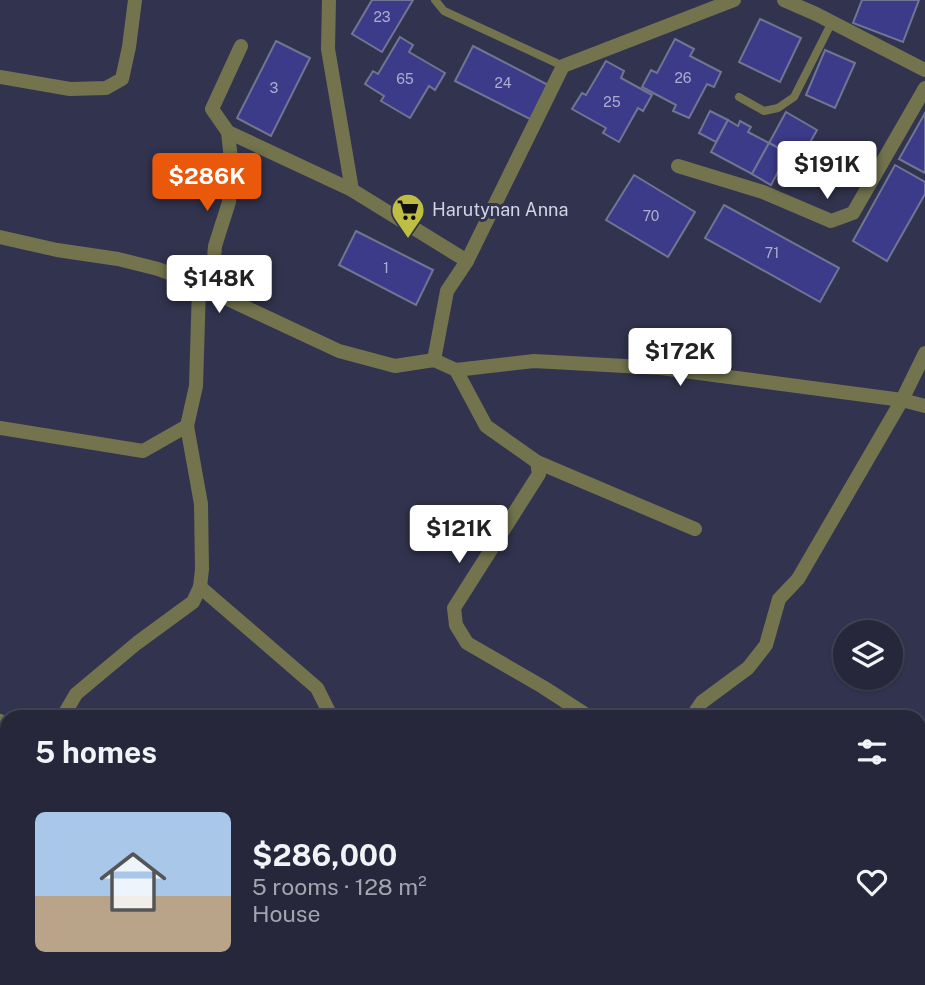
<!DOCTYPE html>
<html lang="en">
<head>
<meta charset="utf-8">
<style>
	:root { --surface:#26273b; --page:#2e2f42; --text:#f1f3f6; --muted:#a4a5af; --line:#424455; --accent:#ea580c }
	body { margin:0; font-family:"Public Sans",sans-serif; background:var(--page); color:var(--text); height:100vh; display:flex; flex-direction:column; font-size:26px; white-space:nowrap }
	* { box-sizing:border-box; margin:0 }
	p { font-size:23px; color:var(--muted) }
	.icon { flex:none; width:38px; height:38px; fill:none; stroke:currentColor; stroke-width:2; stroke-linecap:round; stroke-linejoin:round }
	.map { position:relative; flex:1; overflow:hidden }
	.sheet { position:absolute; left:0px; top:710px; width:926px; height:275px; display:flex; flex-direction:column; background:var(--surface); border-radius:21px 21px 0 0; box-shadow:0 2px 5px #0004,0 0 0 2px var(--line) }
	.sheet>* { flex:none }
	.controls { position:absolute; left:833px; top:620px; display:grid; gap:14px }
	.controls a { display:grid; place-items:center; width:70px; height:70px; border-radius:50%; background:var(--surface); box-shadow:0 2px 5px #0004,0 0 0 2px var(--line); font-size:35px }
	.price { position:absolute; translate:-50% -60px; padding:0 16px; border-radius:7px; background:#fff; color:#222; font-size:23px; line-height:46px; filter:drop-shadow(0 2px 4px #0008) }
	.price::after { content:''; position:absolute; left:50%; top:42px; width:21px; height:16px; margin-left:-10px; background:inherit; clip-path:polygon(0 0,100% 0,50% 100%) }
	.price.selected { background:var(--accent); color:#fff }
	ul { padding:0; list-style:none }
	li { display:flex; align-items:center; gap:21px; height:175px; padding:0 35px }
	li span { display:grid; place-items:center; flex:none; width:196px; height:140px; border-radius:10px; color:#555 }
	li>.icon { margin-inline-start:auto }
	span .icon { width:84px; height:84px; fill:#fffc; stroke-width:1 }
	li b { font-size:30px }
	h2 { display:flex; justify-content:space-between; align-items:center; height:84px; padding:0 35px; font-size:30px }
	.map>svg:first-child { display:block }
	.building { fill:#3c3b8a; stroke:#717594; stroke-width:2 }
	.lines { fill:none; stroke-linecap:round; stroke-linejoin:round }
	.service { stroke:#73744d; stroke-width:8 }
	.minor { stroke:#73744d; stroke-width:14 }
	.labels { text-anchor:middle; stroke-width:6; stroke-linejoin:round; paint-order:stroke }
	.number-label { font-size:14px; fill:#acaece }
	.poi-label { font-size:18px; fill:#d1d4e5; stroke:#32344f; text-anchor:start }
</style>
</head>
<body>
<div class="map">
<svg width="925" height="985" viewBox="0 0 925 985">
	<rect width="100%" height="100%" fill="#32344f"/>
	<g class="building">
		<path d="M 372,0 L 413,0 L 382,52 L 352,34 Z"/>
		<path d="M 862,0 L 919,0 L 903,42 L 853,23 Z"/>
		<path d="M 760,19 L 801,38 L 780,82 L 739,62 Z"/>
		<path d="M 400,37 L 413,45 L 409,52 L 445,73 L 435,90 L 429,86 L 410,118 L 381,101 L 384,96 L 365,84 L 373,71 L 378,74 Z"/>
		<path d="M 675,39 L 694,49 L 690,56 L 721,72 L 714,87 L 707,84 L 689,118 L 673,111 L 676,105 L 642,87 L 651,70 L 657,73 Z"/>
		<path d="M 276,41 L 310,58 L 271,136 L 237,118 Z"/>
		<path d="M 473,46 L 550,86 L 532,120 L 455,81 Z"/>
		<path d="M 825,50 L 855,63 L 835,108 L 806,95 Z"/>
		<path d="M 606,61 L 624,71 L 621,78 L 652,95 L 643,111 L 638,108 L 619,142 L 603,133 L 606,128 L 572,109 L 582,93 L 586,95 Z"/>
		<path d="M 710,111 L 728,120 L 716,142 L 699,133 Z"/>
		<path d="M 786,112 L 817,130 L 800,160 L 769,143 Z"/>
		<path d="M 925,113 L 925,173 L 899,159 Z"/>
		<path d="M 728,120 L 738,126 L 740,121 L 751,127 L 748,132 L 769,143 L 752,174 L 711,152 Z"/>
		<path d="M 769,143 L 788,153 L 771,185 L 752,174 Z"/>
		<path d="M 895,165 L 925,182 L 925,194 L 887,261 L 853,241 Z"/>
		<path d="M 634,175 L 695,212 L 668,257 L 606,220 Z"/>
		<path d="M 724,205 L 839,268 L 820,302 L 705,238 Z"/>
		<path d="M 356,231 L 433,270 L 416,305 L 339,265 Z"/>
	</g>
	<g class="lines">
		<g class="service">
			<path d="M 435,0 L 444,11 L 563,66"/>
			<path d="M 739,97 L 764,111 L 778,108 L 794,97 L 832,22"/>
		</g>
		<g class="minor">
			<path d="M 329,0 L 328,49 L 352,190 L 467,261"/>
			<path d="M 784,0 L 816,14 L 925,70"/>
			<path d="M 241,46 L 212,109 L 228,132 L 352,190"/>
			<path d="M 0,77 L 70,89 L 106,88 L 122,79 L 129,47 L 135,0"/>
			<path d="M 678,166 L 763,192 L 831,221 L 853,213 L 925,88"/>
			<path d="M 0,237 L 57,250 L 118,259 L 158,269 L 185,279 L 339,351 L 395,366 L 434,360 L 456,370 L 486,426 L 537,462 L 539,474 L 454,608 L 456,625 L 467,643 L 543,687 L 591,718"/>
			<path d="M 211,292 L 215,246 L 229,202 L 232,169 L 228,132"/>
			<path d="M 434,360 L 447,291 L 467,261 L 563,66 L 734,0"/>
			<path d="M 456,370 L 534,361 L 661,368 L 902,400 L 925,406"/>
			<path d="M 0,428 L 143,451 L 187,426"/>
			<path d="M 537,462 L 695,529"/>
			<path d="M 200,587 L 317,688 L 332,718"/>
			<path d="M 62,718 L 76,694 L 137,643 L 193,602 L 200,587 L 202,569 L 201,504 L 187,426 L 196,386 L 199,287"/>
			<path d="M 691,718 L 702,702 L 748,668 L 766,645 L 779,599 L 798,579 L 902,400 L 925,353"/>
			<path d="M 0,721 L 7,731"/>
			<path d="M 919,751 L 925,747"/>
			<path d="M 919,946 L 925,946"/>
		</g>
	</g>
	<defs>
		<symbol id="supermarket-pin" viewBox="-11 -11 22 30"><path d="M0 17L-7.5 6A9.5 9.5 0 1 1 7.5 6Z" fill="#bebf42" stroke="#32344f"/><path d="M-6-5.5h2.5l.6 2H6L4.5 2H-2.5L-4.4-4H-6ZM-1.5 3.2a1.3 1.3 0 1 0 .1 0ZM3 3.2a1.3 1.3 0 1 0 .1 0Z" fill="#111"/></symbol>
	</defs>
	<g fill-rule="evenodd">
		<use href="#supermarket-pin" x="389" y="191" width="38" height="52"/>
	</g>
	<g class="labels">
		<g class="number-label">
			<text x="382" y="22">23</text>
			<text x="683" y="83">26</text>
			<text x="405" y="84">65</text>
			<text x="503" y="88">24</text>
			<text x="274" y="93">3</text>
			<text x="612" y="107">25</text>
			<text x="651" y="221">70</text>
			<text x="772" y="258">71</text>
			<text x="386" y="273">1</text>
		</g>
		<g class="poi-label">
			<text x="432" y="216">Harutynan Anna</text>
		</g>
	</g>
</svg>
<div class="controls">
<a><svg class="icon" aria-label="layers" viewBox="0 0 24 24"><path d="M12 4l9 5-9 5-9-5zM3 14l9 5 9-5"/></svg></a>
</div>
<b class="price" style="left:827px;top:201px">$191K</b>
<b class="price selected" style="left:207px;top:213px">$286K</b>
<b class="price" style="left:219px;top:315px">$148K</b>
<b class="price" style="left:680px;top:388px">$172K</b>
<b class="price" style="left:459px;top:565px">$121K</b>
<section class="sheet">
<h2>5 homes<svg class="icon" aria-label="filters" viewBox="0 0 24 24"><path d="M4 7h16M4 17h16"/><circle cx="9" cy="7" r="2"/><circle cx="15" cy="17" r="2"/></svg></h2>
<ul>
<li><span style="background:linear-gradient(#a9c7e8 60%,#b9a48a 0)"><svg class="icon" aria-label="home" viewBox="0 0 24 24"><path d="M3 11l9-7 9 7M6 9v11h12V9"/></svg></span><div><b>$286,000</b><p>5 rooms · 128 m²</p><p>House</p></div><svg class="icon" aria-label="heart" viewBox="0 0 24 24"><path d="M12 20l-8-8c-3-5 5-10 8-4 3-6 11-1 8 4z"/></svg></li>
</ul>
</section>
</div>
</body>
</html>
